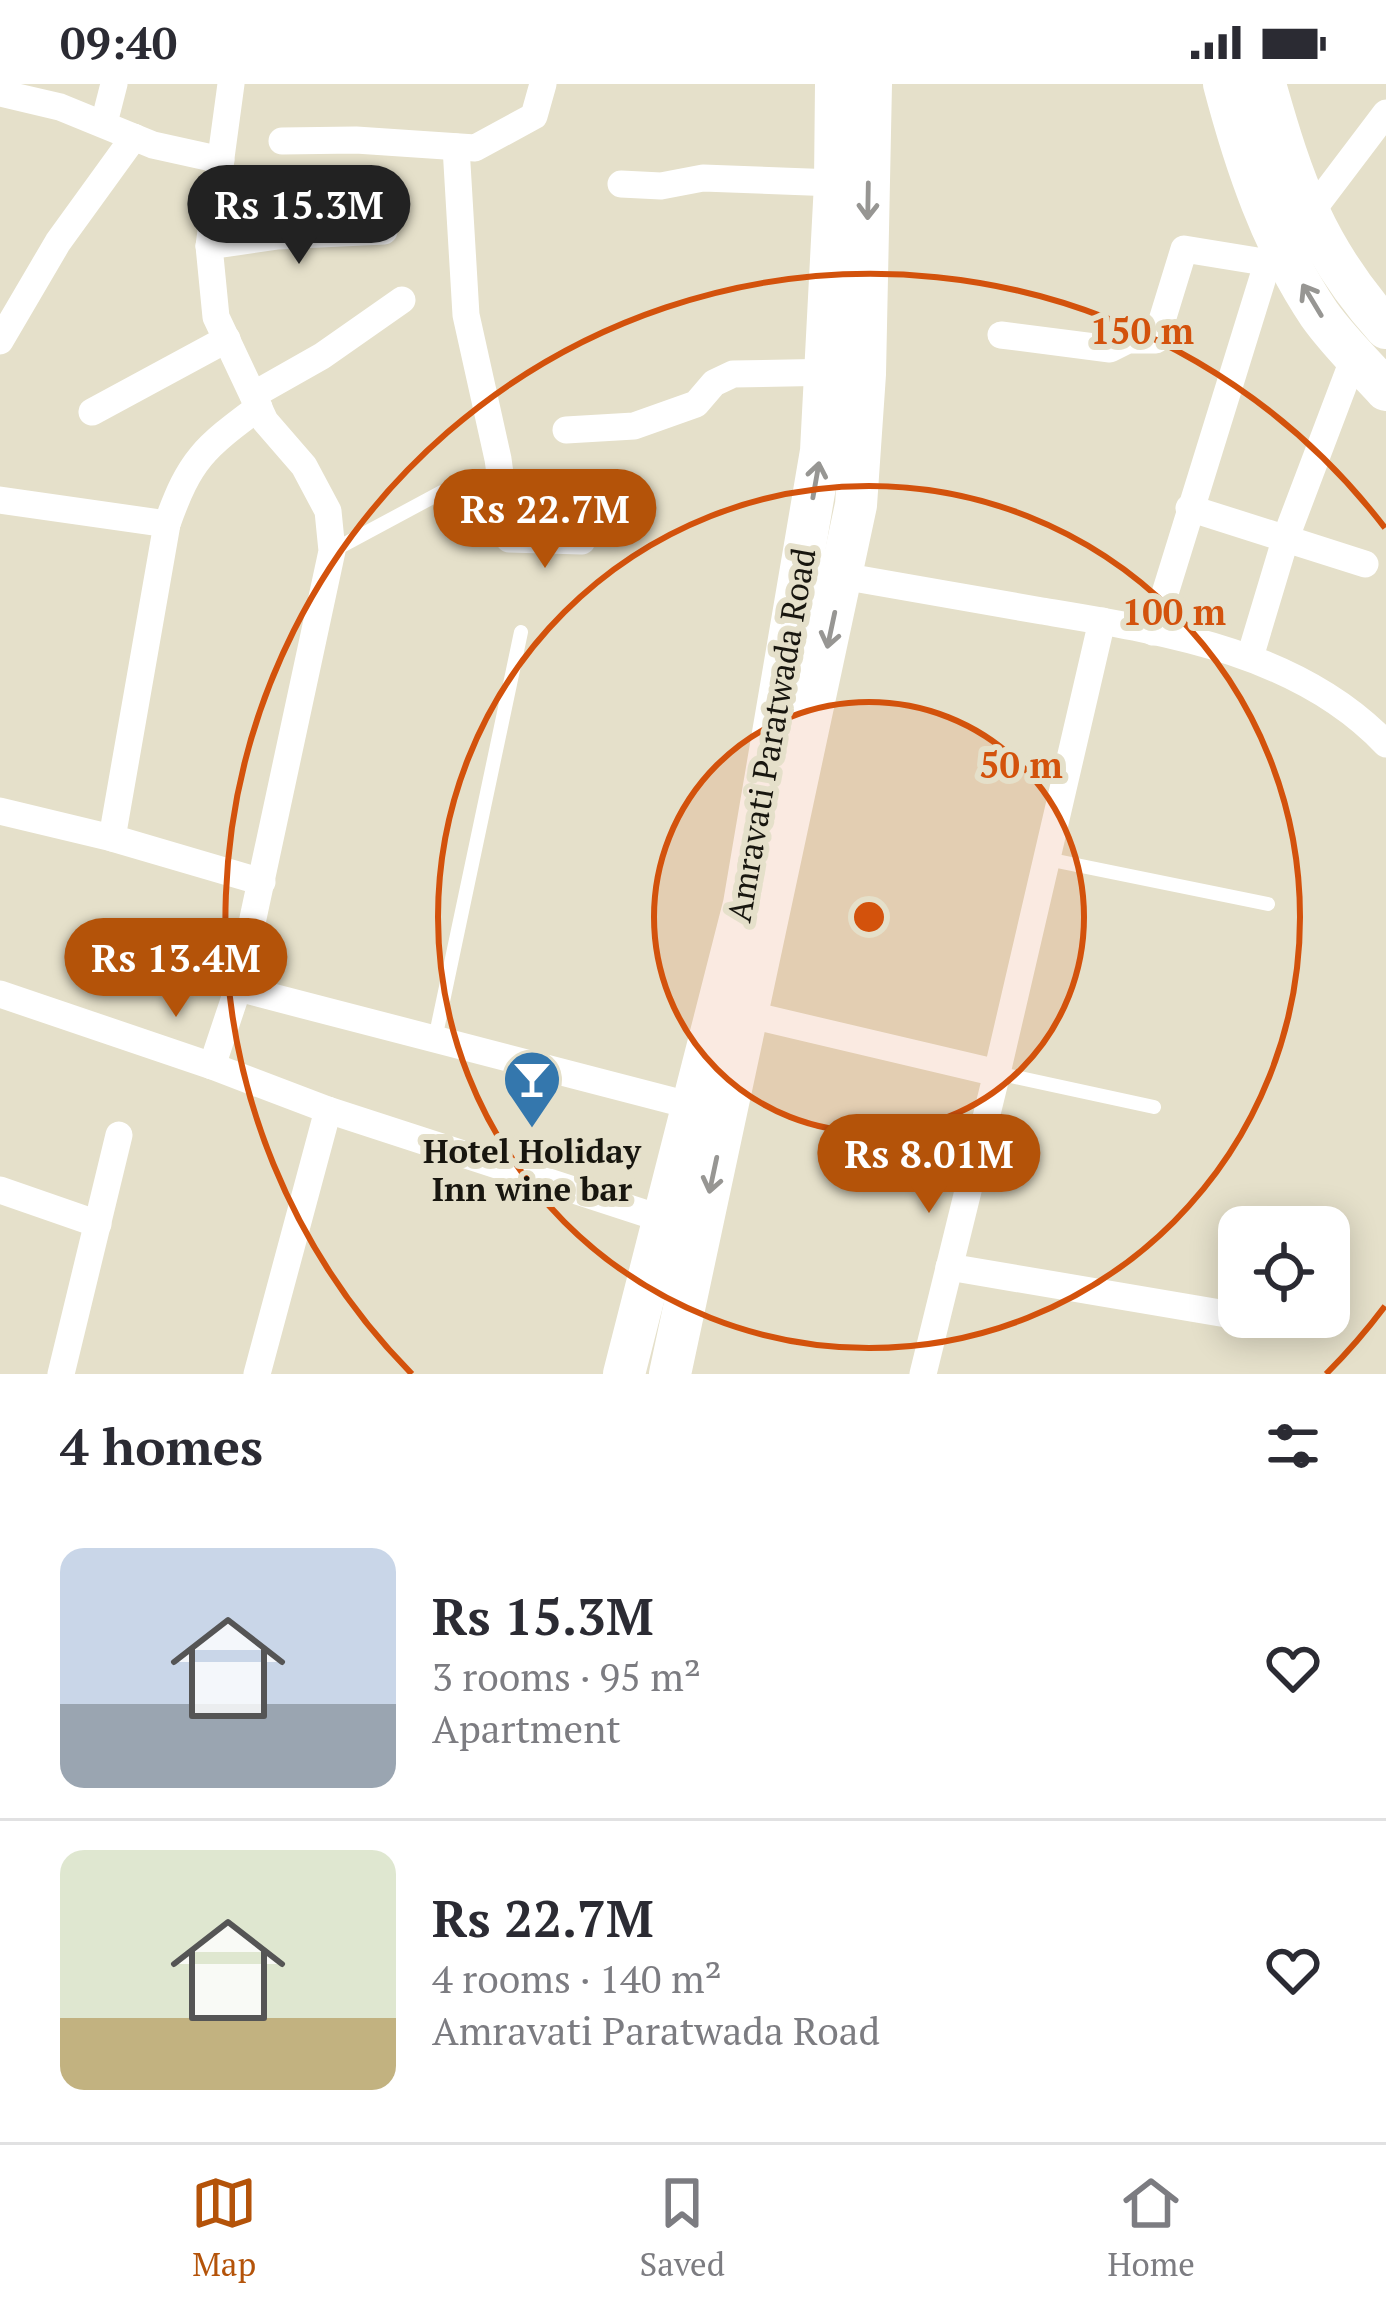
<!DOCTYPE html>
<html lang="en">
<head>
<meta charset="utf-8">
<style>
	:root { --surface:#fff; --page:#f2f2f3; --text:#2b2b33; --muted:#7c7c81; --line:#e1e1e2; --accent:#b45309 }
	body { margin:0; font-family:"PT Serif",serif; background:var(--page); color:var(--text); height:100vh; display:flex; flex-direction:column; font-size:45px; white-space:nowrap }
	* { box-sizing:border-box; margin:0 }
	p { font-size:39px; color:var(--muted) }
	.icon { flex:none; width:66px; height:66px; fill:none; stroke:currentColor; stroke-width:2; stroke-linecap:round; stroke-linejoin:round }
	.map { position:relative; height:1290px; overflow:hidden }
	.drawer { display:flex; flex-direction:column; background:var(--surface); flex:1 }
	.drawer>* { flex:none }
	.fabs { position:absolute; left:1218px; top:1122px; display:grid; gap:24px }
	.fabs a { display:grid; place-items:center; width:132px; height:132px; border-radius:24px; background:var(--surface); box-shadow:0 6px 30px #0003; font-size:60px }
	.price { position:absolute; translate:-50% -102px; padding:0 27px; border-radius:42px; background:var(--accent); color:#fff; font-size:39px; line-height:78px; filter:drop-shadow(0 3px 6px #0008) }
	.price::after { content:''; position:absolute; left:50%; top:72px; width:36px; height:27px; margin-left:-18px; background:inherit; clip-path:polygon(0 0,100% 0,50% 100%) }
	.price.current { background:#222; color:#fff }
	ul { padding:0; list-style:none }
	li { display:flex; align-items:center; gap:36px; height:300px; padding:0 60px }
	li+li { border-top:3px solid var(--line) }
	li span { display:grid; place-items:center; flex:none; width:336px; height:240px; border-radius:24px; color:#555 }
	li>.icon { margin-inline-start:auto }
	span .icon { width:144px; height:144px; fill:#fffc; stroke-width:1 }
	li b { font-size:51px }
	h2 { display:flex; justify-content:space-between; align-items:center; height:144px; padding:0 60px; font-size:51px }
	.status { display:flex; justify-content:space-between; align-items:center; height:84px; padding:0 60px; background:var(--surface); direction:ltr }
	.status svg { height:33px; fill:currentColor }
	.dock { display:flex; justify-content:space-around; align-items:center; height:168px; border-top:3px solid var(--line); background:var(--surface); font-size:33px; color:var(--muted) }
	.dock a { display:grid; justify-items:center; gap:6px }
	.dock .current { color:var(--accent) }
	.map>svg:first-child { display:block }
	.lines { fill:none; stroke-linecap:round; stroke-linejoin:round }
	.service { stroke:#fff; stroke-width:14 }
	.minor { stroke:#fff; stroke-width:27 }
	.primary { stroke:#fff; stroke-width:42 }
	.oneway { stroke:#979693 }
	.ring { fill:none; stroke:#d3520c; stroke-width:6 }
	.labels { text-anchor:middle; stroke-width:12; stroke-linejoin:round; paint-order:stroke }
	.street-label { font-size:33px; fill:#18160f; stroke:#e5e0ca }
	.poi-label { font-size:33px; font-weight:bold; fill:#18160f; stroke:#e5e0ca }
	.centre { fill:#d3520c; stroke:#e5e0ca; stroke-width:6 }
	.ring-label { font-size:36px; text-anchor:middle; font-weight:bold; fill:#d3520c; stroke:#e5e0ca; stroke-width:12; stroke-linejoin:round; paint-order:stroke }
</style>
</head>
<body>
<div class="status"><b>09:40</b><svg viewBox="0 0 49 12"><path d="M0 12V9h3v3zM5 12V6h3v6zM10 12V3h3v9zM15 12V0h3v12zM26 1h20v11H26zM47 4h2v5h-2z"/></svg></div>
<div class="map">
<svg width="1386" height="1290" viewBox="0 0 1386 1290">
	<rect width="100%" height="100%" fill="#e5e0ca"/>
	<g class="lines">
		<g class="service">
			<path d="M 332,467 L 442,408"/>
			<path d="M 1047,775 L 1268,820"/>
			<path d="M 435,955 L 521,548"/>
			<path d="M 997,989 L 1154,1023"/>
		</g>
		<g class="minor">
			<path d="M 0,9 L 60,23 L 153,61 L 221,76"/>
			<path d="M 104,39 L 114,0"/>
			<path d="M 282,57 L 356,56 L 475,64 L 534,32 L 543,0"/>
			<path d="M 456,63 L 466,231 L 498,375 L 509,455 L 582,457"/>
			<path d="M 621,100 L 661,102 L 703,94 L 835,99"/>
			<path d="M 209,162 L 278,152 L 384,147"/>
			<path d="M 1001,251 L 1110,265 L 1128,256 L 1156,256 L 1184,165 L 1270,179"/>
			<path d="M 0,257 L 58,158 L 134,53"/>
			<path d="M 253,311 L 322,272 L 402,216"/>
			<path d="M 92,328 L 227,255"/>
			<path d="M 566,346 L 634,342 L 696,320 L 714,299 L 733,290 L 839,288"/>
			<path d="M 0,416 L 167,440"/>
			<path d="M 1189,424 L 1365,480"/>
			<path d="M 842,492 C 909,504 975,515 1042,527 C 1162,547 1298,567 1386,660"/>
			<path d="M 1153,548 L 1264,190 L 1386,29"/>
			<path d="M 1250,573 L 1286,453 L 1355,271"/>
			<path d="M 0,727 L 112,754 L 262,798"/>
			<path d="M 112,754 L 167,440 C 190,375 204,364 259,323"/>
			<path d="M 238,904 L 704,1025"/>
			<path d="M 0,910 L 212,982 L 328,1026 L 678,1140"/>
			<path d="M 734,927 L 997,989 L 1102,537"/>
			<path d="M 212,982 L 238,904 L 332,467 L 328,427 L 304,382 L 265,337 L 216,233 L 209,162 L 231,0"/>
			<path d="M 0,1106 L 98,1140"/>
			<path d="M 949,1183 L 1238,1232"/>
			<path d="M 61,1290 L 119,1051"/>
			<path d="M 257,1290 L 328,1026"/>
			<path d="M 923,1290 L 997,989"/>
		</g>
		<g class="primary">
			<path d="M 1224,0 C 1245,80 1272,160 1319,230 C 1338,257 1364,282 1386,306"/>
			<path d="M 1265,0 C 1293,99 1316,166 1386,244"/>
			<path d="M 624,1290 L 744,820 L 821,367 L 835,99 L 836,0"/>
			<path d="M 670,1290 L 856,421 L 865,290 L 871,0"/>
		</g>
	</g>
	<defs><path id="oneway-shaft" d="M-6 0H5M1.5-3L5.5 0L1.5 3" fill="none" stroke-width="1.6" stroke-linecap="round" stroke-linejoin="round" transform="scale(3)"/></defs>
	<g class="oneway">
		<use href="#oneway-shaft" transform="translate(868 117) rotate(91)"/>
		<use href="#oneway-shaft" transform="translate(1312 216) rotate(-121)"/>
		<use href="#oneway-shaft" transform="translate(816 396) rotate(-80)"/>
		<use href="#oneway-shaft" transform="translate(831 546) rotate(102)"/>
		<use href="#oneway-shaft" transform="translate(713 1091) rotate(102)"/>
	</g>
	<circle cx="869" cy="833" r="215" fill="#d3520c" fill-opacity=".12"/>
	<g class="ring">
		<circle cx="869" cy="833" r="215"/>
		<circle cx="869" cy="833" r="431"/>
		<path d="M1385 1222A646 646 0 0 1 1326 1290M412 1290A646 646 0 1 1 1385 444"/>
	</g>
	<defs>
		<symbol id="bar-pin" viewBox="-11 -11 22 30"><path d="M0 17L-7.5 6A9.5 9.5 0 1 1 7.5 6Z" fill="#3477ad" stroke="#e5e0ca"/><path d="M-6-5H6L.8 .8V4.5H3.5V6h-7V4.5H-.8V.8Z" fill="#fff"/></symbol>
	</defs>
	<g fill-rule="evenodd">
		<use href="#bar-pin" x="499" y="962" width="66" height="90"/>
	</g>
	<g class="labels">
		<g class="street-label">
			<text transform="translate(771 651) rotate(-80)" y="12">Amravati Paratwada Road</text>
		</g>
		<g class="poi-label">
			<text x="532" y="1079">Hotel Holiday<tspan x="532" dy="38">Inn wine bar</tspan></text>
		</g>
	</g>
	<circle cx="869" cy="833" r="18" class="centre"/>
	<g class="ring-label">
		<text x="1142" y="260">150 m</text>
		<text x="1174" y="541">100 m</text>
		<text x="1021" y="694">50 m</text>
	</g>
</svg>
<div class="fabs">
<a><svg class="icon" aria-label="locate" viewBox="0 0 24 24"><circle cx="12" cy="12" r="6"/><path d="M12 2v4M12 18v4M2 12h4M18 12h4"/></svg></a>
</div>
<b class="price current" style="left:299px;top:183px">Rs 15.3M</b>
<b class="price" style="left:545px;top:487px">Rs 22.7M</b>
<b class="price" style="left:176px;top:936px">Rs 13.4M</b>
<b class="price" style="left:929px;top:1132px">Rs 8.01M</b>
</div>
<section class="drawer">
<h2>4 homes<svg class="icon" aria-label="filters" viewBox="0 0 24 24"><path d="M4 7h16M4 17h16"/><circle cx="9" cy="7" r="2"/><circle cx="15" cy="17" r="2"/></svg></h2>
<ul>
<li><span style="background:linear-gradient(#c9d6e8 65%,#9aa5b1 0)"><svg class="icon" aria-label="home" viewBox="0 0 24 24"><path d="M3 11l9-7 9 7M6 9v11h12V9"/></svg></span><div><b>Rs 15.3M</b><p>3 rooms · 95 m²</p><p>Apartment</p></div><svg class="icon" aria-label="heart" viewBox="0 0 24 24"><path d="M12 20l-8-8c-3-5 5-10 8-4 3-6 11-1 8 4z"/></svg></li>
<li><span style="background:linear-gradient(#dfe7d0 70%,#c2b280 0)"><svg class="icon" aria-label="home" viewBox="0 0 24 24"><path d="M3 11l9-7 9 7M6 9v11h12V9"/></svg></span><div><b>Rs 22.7M</b><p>4 rooms · 140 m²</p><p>Amravati Paratwada Road</p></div><svg class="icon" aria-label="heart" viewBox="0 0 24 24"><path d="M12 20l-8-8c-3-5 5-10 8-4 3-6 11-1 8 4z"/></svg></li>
</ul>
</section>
<nav class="dock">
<a class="current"><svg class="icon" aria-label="map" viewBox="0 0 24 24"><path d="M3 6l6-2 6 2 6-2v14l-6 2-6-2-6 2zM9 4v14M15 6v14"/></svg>Map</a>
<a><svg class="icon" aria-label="saved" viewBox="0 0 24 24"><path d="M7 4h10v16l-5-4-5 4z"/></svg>Saved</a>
<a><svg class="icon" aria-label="home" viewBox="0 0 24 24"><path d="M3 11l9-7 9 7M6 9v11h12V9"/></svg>Home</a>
</nav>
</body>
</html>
